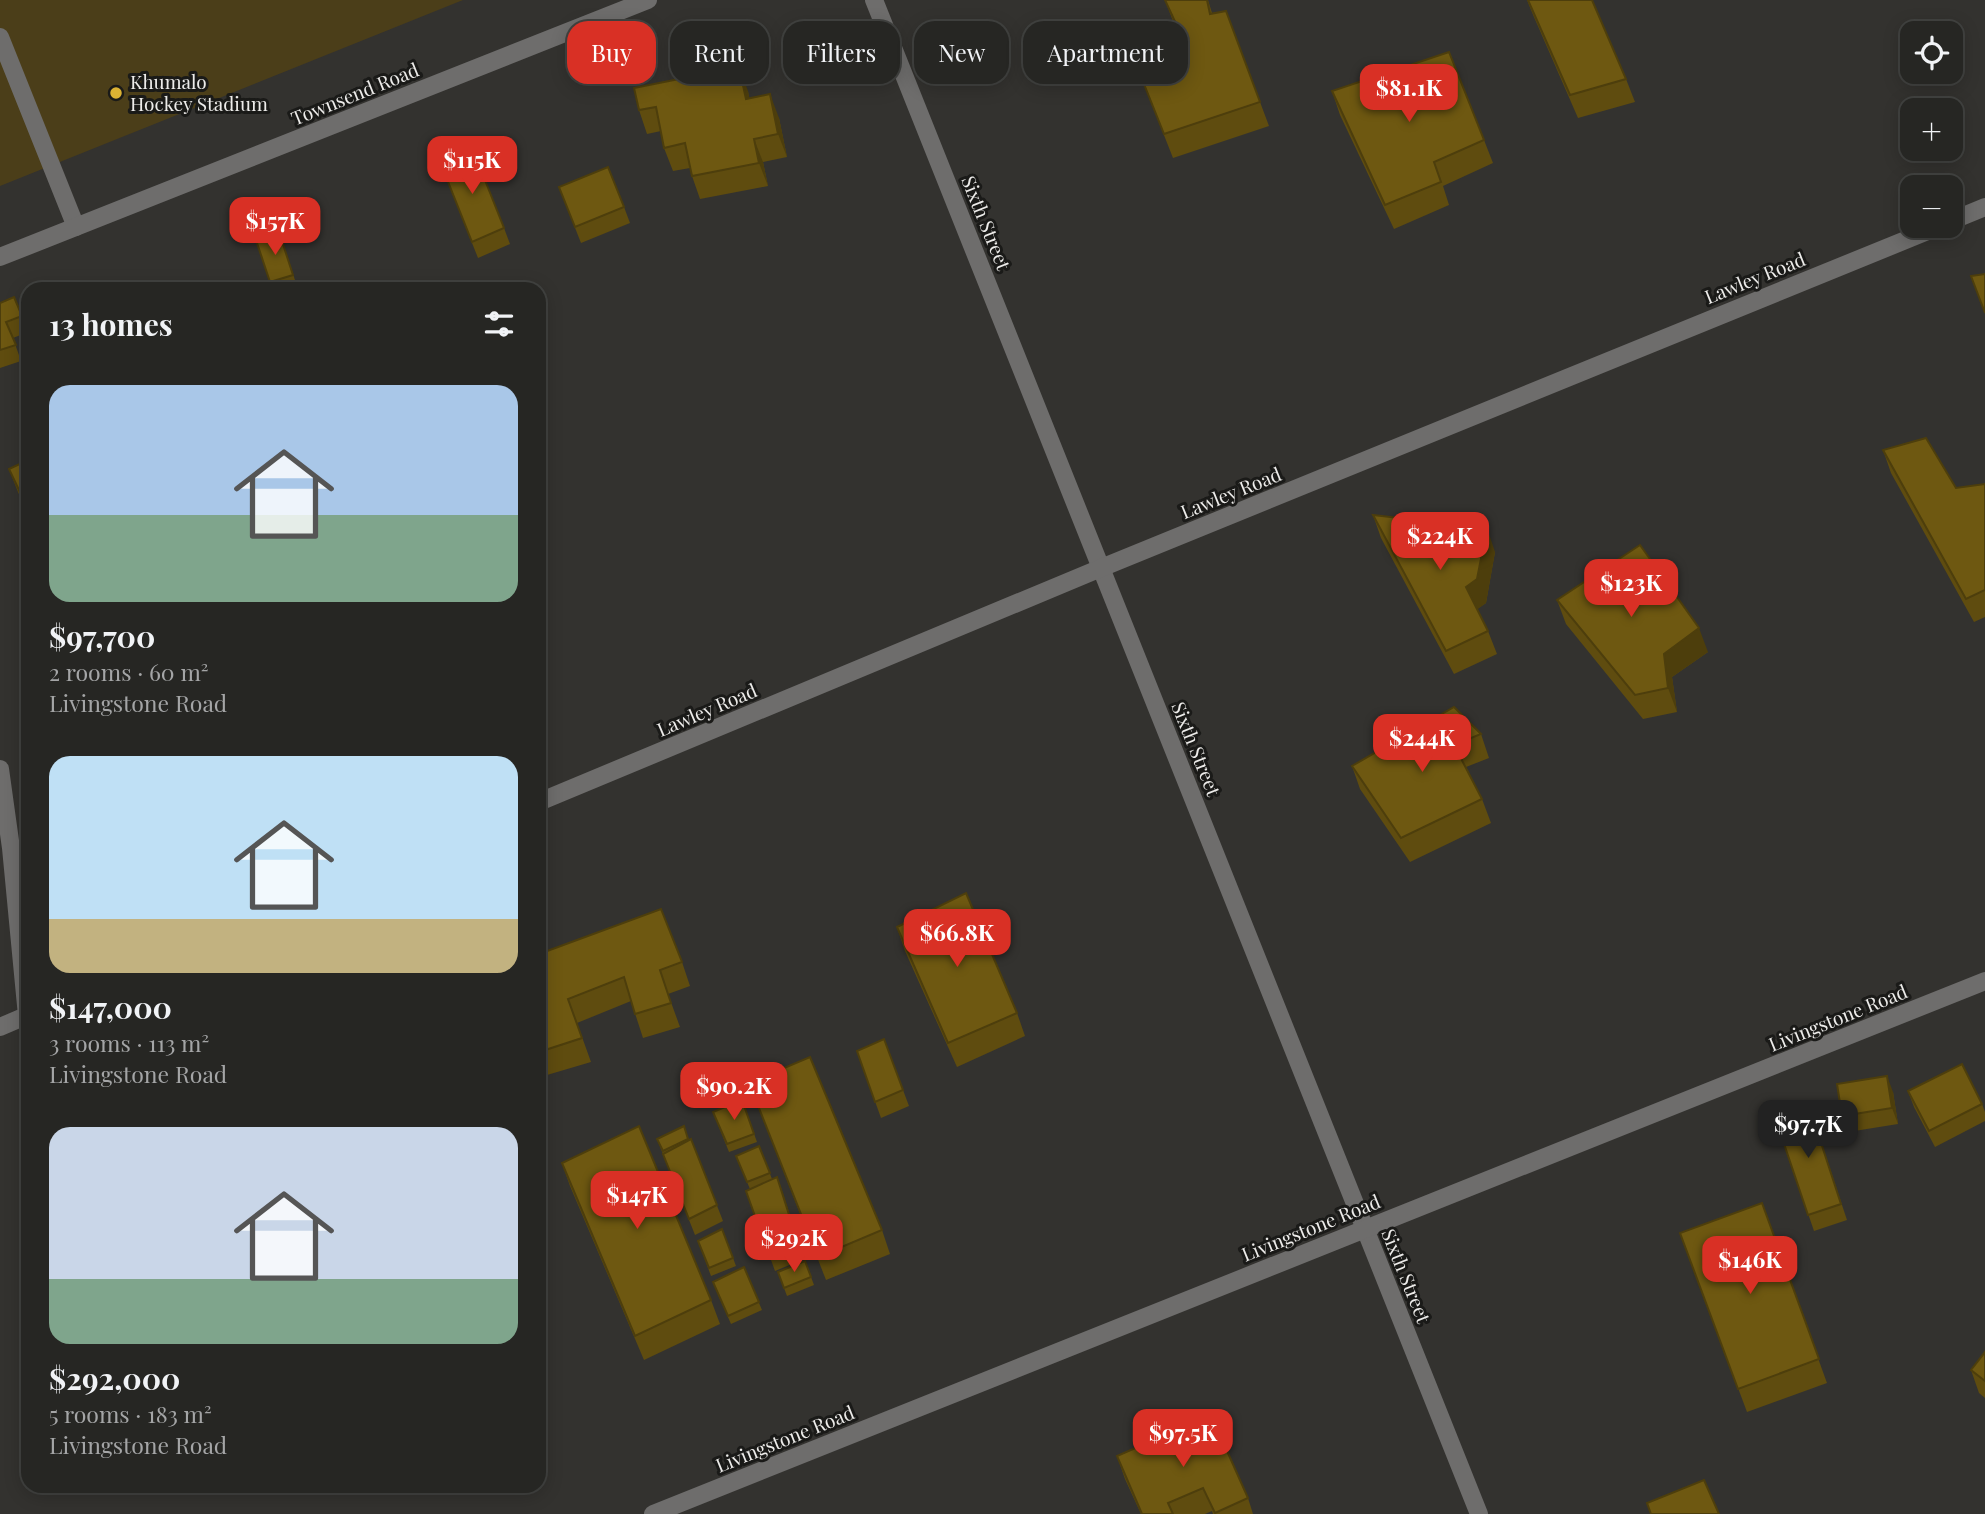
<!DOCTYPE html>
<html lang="en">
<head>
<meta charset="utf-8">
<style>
	:root { --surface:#262623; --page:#323230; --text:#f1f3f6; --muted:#a4a5a6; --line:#424341; --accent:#d93025 }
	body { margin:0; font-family:"Playfair Display",serif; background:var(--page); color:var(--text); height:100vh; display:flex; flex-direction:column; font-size:26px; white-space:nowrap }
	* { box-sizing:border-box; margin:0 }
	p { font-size:23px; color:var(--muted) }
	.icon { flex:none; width:38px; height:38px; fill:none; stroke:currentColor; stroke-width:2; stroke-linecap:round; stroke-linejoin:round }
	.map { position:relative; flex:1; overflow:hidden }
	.drawer { position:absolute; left:21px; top:282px; width:525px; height:1211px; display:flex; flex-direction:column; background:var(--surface); border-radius:21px; box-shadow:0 4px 18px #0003,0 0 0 2px var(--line) }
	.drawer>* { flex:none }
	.banner { position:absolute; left:567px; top:21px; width:665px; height:63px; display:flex; gap:14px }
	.controls { position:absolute; left:1900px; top:21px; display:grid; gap:14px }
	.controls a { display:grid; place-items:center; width:63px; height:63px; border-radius:14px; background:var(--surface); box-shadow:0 4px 18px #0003,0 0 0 2px var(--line); font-size:35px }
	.price { position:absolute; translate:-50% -60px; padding:0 16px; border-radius:14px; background:var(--accent); color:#fff; font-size:23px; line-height:46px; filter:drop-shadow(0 2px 4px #0008) }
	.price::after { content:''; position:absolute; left:50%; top:42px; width:21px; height:16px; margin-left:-10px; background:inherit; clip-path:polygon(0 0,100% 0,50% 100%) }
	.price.on { background:#222; color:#fff }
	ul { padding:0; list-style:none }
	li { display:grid; align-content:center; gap:14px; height:371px; padding:0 28px }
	li span { display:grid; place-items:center; height:217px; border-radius:21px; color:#555 }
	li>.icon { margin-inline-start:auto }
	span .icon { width:126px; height:126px; fill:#fffc; stroke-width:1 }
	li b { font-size:30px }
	h2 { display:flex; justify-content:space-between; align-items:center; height:84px; padding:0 28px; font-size:30px }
	.pill { padding:0 24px; border-radius:21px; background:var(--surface); box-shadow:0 4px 18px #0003,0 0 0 2px var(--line); font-size:24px; line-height:63px }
	.pill.on { background:var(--accent); color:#fff }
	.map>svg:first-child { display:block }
	.grass { fill:#4b3e19 }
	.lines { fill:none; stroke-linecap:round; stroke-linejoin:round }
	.minor { stroke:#6e6d6c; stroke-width:18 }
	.wall { fill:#5f4c0f }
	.shaded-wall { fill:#4d3e0c }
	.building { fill:#6e5811; stroke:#4d3e0c; stroke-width:2 }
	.poi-dot { fill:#dbb233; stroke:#1a1a18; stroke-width:2.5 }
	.labels { text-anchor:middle; stroke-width:6; stroke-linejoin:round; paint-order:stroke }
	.poi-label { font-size:19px; fill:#edecea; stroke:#1a1a18; text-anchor:start }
	.street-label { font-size:19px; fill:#edecea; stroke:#1a1a18 }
</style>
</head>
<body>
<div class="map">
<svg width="1985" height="1514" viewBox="0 0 1985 1514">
	<rect width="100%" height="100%" fill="#33322f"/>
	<path class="grass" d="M 0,0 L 463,0 L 0,186 Z"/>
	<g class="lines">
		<g class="minor">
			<path d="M 874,0 L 1479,1514"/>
			<path d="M 0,37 L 76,227"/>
			<path d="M 1951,221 L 1985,207"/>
			<path d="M 0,257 L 648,0"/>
			<path d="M 0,769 L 11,848 L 27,1016"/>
			<path d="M 539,802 L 1101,568 L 1940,226"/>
			<path d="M 0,1027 L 28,1015"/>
			<path d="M 653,1514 L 1985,981"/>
		</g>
	</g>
	<g class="wall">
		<path d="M 1165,0 L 1208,0 L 1212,13 L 1226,11 L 1269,126 L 1173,158 L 1130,49 L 1176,29 Z"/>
		<path d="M 1527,0 L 1626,79 L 1635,102 L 1578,118 L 1534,17 Z"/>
		<path d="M 748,91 L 749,98 L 779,118 L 787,157 L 763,162 L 768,186 L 700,199 L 692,176 L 690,168 L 673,171 L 664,148 L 661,131 L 647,134 L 639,110 Z"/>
		<path d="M 1332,91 L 1484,140 L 1493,163 L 1443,186 L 1449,205 L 1394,229 L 1340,115 Z"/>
		<path d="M 447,180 L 504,228 L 510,244 L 478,258 Z"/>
		<path d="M 559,187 L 624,207 L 630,223 L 581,243 Z"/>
		<path d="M 279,232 L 296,283 L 278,289 L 273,289 L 256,240 Z"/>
		<path d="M 14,297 L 28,332 L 13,338 L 21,361 L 0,368 L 0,303 Z"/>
		<path d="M 1883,450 L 1956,488 L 1985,484 L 1985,617 L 1974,622 L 1891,473 Z"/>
		<path d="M 28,460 L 28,514 L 18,492 L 9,469 Z"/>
		<path d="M 1373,515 L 1495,552 L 1486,603 L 1477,609 L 1488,631 L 1497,654 L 1454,674 L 1381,538 Z"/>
		<path d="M 1557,600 L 1708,652 L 1672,677 L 1677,712 L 1643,719 L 1566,624 Z"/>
		<path d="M 1481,734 L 1489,758 L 1466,767 L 1482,799 L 1491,823 L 1410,862 L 1360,789 L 1352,766 Z"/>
		<path d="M 897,927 L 1017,1013 L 1025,1036 L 957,1067 L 905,951 Z"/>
		<path d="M 539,954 L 682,962 L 690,986 L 668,994 L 680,1027 L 643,1038 L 631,1001 L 577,1023 L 591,1062 L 547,1075 L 539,1054 Z"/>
		<path d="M 884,1039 L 909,1106 L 881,1118 L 857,1051 Z"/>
		<path d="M 749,1083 L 882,1230 L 890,1254 L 826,1280 Z"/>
		<path d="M 1908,1091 L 1982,1104 L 1985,1112 L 1985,1121 L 1935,1147 L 1914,1107 Z"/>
		<path d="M 1893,1092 L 1898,1124 L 1848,1132 L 1842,1116 Z"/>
		<path d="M 742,1100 L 757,1142 L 729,1152 L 713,1112 Z"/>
		<path d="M 1809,1106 L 1847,1220 L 1814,1231 L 1775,1117 Z"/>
		<path d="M 684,1126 L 689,1140 L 691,1139 L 723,1221 L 695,1235 L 657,1139 Z"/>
		<path d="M 759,1146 L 772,1179 L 777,1177 L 804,1259 L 775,1271 L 746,1191 L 750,1189 L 736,1156 Z"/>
		<path d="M 562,1163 L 711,1300 L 720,1324 L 644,1360 L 570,1186 Z"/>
		<path d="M 1762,1203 L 1827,1383 L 1747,1412 L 1680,1233 Z"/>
		<path d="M 722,1229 L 736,1266 L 711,1276 L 698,1241 Z"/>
		<path d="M 805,1261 L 814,1285 L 787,1296 L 778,1272 Z"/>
		<path d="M 744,1267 L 762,1310 L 731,1324 L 716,1290 Z"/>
		<path d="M 1985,1352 L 1985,1398 L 1979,1393 L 1971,1370 Z"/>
		<path d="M 1117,1456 L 1248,1498 L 1253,1514 L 1213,1514 L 1212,1511 L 1205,1514 L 1141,1514 L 1125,1479 Z"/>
	</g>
	<g class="shaded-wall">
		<path d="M 739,67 L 748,91 L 754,123 L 746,99 Z"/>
		<path d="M 770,94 L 779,118 L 787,157 L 778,134 Z"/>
		<path d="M 754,139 L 763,162 L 768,186 L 759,163 Z"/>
		<path d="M 1487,528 L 1495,552 L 1486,603 L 1475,611 L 1466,587 Z"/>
		<path d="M 1699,628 L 1708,652 L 1672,677 L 1677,712 L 1668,688 L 1664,654 Z"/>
		<path d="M 1887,1076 L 1893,1092 L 1898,1124 L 1892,1108 Z"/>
		<path d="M 777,1177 L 783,1193 L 804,1259 L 798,1243 Z"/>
	</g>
	<g class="building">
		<path d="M 1165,0 L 1207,0 L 1210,14 L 1226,11 L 1260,102 L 1164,134 L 1130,49 L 1178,28 Z"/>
		<path d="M 1528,0 L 1592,0 L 1626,79 L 1570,95 Z"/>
		<path d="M 1449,52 L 1484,140 L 1434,162 L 1441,182 L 1385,205 L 1332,91 Z"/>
		<path d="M 739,67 L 746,99 L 770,94 L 778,134 L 754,139 L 759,163 L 692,176 L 685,143 L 664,148 L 656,107 L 639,110 L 634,88 Z"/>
		<path d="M 473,150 L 504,228 L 472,242 L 441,164 Z"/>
		<path d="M 608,167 L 624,207 L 575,227 L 559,187 Z"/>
		<path d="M 279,232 L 293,275 L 270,282 L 256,240 Z"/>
		<path d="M 1985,274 L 1985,313 L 1971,276 Z"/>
		<path d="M 14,297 L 22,316 L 6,322 L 16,345 L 0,350 L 0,303 Z"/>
		<path d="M 1926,438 L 1956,488 L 1985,484 L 1985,590 L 1966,599 L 1883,450 Z"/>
		<path d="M 28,460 L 28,509 L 9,469 Z"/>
		<path d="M 1373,515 L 1487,528 L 1477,579 L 1466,587 L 1488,631 L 1446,651 Z"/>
		<path d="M 1640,545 L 1699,628 L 1664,654 L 1668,688 L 1635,695 L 1557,600 Z"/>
		<path d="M 1454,707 L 1481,734 L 1454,745 L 1482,799 L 1401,838 L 1352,766 Z"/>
		<path d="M 966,893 L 1017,1013 L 948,1043 L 897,927 Z"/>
		<path d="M 661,909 L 682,962 L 660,970 L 671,1003 L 635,1014 L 624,977 L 568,999 L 582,1038 L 539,1052 L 539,954 Z"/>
		<path d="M 884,1039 L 903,1090 L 875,1102 L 857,1051 Z"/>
		<path d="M 810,1057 L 882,1230 L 818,1257 L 749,1083 Z"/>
		<path d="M 1962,1064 L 1982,1104 L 1929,1131 L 1908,1091 Z"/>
		<path d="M 1887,1076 L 1892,1108 L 1842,1116 L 1837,1084 Z"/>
		<path d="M 742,1100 L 754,1134 L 727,1144 L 713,1112 Z"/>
		<path d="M 1809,1106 L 1841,1204 L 1808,1215 L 1775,1117 Z"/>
		<path d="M 639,1126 L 711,1300 L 635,1336 L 562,1163 Z"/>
		<path d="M 684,1126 L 688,1139 L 663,1151 L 657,1139 Z"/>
		<path d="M 691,1139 L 717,1205 L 689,1219 L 663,1154 Z"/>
		<path d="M 759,1146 L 770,1173 L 747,1182 L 736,1156 Z"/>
		<path d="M 777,1177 L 798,1243 L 769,1255 L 746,1191 Z"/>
		<path d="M 1762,1203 L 1819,1359 L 1738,1389 L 1680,1233 Z"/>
		<path d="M 722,1229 L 733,1258 L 709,1268 L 698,1241 Z"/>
		<path d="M 805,1261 L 811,1277 L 784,1288 L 778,1272 Z"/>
		<path d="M 744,1267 L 759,1302 L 728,1316 L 713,1282 Z"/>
		<path d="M 28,1300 L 28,1339 L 27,1339 L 21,1301 Z"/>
		<path d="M 1985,1352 L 1985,1381 L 1971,1370 Z"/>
		<path d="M 1211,1415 L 1248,1498 L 1215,1513 L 1203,1488 L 1168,1503 L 1173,1514 L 1142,1514 L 1117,1456 Z"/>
		<path d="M 1704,1480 L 1719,1514 L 1651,1514 L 1647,1503 Z"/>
	</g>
	<circle class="poi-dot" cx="116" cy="93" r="7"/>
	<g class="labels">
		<g class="poi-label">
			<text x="130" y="89">Khumalo<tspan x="130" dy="22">Hockey Stadium</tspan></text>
		</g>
		<g class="street-label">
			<text transform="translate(355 94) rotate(-22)" y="7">Townsend Road</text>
			<text transform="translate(986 223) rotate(68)" y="7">Sixth Street</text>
			<text transform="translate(1755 278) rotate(-22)" y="7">Lawley Road</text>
			<text transform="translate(1231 493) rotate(-22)" y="7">Lawley Road</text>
			<text transform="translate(707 710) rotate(-23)" y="7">Lawley Road</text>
			<text transform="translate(1196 749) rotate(68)" y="7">Sixth Street</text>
			<text transform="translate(1838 1018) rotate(-22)" y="7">Livingstone Road</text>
			<text transform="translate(1311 1228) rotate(-22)" y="7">Livingstone Road</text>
			<text transform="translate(1406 1276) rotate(68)" y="7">Sixth Street</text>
			<text transform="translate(785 1439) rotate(-22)" y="7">Livingstone Road</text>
		</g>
	</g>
</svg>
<div class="controls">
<a><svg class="icon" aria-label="locate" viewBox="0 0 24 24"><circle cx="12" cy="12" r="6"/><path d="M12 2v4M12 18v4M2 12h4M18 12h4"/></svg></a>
<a>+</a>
<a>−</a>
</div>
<b class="price" style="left:1409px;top:124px">$81.1K</b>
<b class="price" style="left:472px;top:196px">$115K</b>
<b class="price" style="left:275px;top:257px">$157K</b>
<b class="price" style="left:1440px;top:572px">$224K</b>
<b class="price" style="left:1631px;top:619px">$123K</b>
<b class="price" style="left:1422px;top:774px">$244K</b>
<b class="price" style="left:957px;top:969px">$66.8K</b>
<b class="price" style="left:734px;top:1122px">$90.2K</b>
<b class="price on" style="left:1808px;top:1160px">$97.7K</b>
<b class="price" style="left:637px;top:1231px">$147K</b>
<b class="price" style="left:794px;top:1274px">$292K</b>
<b class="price" style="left:1750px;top:1296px">$146K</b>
<b class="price" style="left:1183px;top:1469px">$97.5K</b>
<div class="banner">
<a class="pill on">Buy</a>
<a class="pill">Rent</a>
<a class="pill">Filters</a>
<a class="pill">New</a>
<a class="pill">Apartment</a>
</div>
<section class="drawer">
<h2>13 homes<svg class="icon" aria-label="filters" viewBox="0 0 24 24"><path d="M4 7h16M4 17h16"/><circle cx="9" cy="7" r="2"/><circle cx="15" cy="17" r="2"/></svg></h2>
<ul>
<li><span style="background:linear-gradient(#a9c7e8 60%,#7fa58c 0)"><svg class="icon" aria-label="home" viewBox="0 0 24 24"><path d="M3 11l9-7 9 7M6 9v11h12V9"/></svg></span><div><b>$97,700</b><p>2 rooms · 60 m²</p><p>Livingstone Road</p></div></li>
<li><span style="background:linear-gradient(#bfe0f5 75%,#c2b280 0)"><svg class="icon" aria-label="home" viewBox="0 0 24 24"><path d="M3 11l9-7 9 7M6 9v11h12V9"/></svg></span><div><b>$147,000</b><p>3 rooms · 113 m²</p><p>Livingstone Road</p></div></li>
<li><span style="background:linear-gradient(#c9d6e8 70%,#7fa58c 0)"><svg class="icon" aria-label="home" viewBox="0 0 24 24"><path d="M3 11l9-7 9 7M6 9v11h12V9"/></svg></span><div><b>$292,000</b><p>5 rooms · 183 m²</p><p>Livingstone Road</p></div></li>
</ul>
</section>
</div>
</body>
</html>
